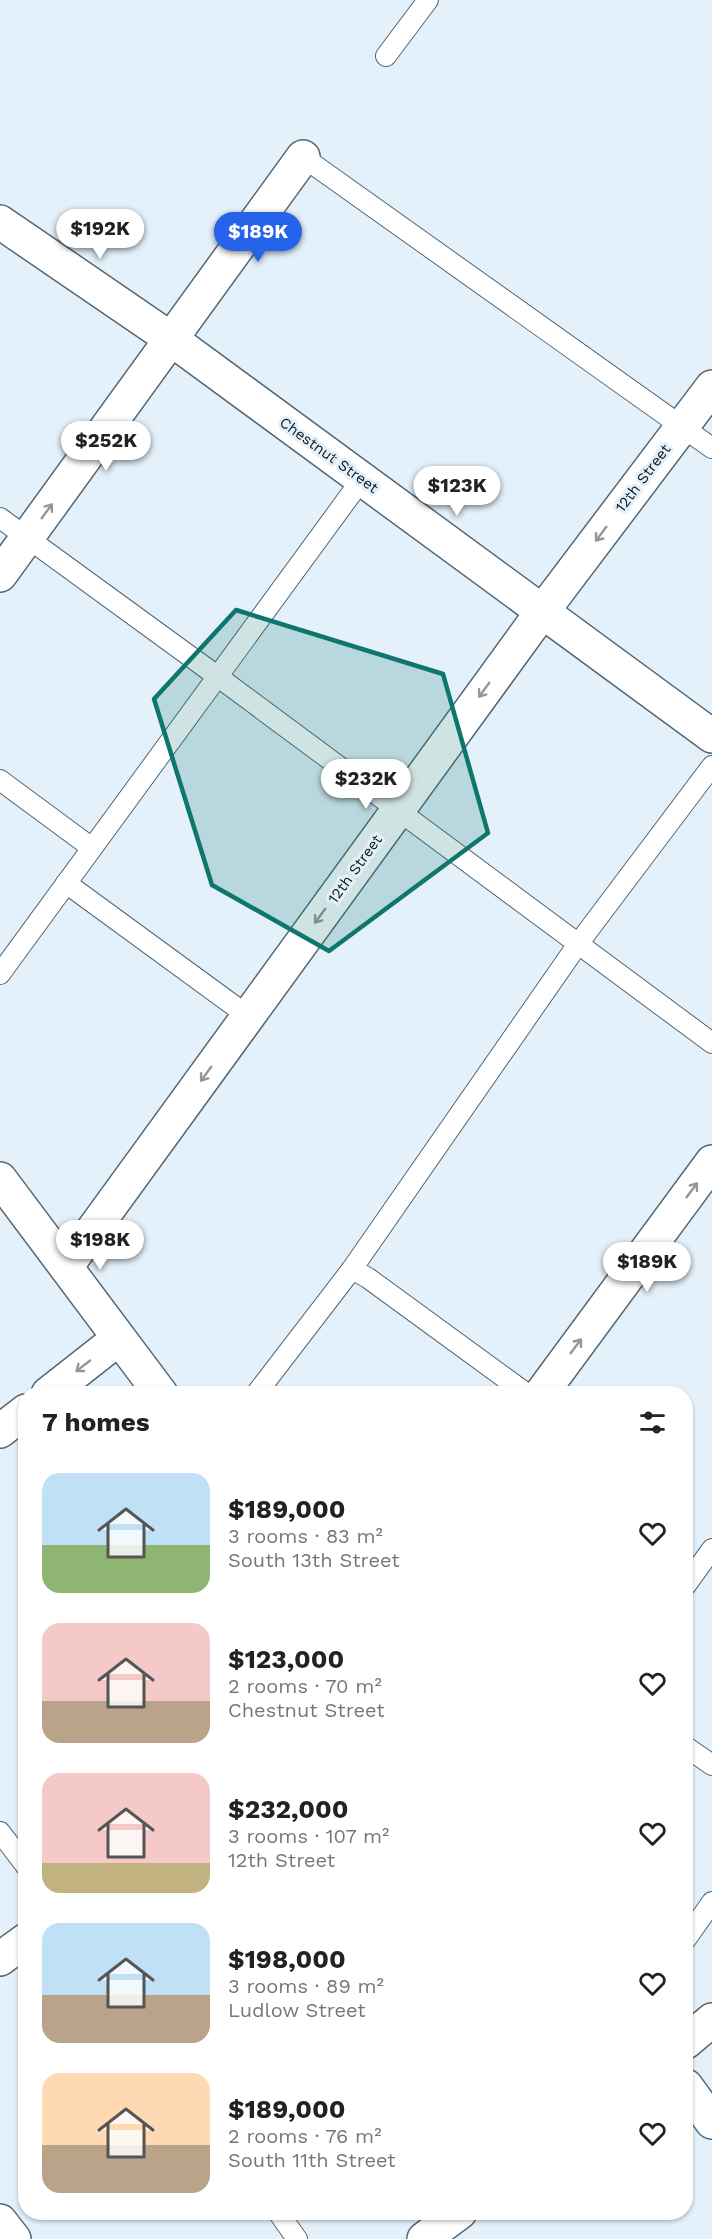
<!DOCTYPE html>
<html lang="en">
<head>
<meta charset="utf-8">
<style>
	:root { --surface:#fff; --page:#f2f2f2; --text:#222; --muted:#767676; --accent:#2563eb }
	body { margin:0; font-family:"Work Sans",sans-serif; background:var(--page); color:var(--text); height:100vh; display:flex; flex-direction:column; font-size:22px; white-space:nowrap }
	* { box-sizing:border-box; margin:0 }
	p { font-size:20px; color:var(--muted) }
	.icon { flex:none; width:33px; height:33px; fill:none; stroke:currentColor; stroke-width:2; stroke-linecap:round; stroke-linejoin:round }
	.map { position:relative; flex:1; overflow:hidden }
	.panel { position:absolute; left:18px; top:1386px; width:675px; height:834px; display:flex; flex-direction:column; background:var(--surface); border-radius:24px; box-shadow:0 2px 4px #0004 }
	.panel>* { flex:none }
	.price { position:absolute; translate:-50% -51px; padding:0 14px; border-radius:21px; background:#fff; color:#222; font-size:20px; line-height:39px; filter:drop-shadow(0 2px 3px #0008) }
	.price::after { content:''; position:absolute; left:50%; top:36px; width:18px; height:14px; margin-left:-9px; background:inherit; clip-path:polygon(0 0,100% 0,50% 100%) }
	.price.current { background:var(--accent); color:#fff }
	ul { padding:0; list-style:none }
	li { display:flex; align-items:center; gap:18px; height:150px; padding:0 24px }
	li span { display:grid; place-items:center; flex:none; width:168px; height:120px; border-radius:18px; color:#555 }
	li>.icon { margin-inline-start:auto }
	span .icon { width:72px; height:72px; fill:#fffc; stroke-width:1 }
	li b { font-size:26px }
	h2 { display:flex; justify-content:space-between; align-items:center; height:72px; padding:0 24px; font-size:26px }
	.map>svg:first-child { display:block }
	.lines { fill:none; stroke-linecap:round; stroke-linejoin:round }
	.service-casing { stroke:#536775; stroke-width:22 }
	.minor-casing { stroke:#536775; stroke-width:36 }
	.tertiary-casing { stroke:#536775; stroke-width:36 }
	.service { stroke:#fff; stroke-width:20 }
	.minor { stroke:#fff; stroke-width:33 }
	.tertiary { stroke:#fff; stroke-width:33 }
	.oneway { stroke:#939799 }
	.marked { fill:#0f766e; fill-opacity:0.2; stroke:#0f766e; stroke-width:4.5; stroke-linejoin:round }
	.labels { text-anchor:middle; stroke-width:6; stroke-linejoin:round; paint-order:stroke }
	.street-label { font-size:15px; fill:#10181d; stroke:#e4f1fb }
</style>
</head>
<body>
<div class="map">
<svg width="712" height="2239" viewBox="0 0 712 2239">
	<rect width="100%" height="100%" fill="#e4f1fb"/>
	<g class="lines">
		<defs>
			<g id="service">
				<path d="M 386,56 L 428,0"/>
				<path d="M 303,157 L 712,448"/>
				<path d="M 0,518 L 217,676 L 712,1043"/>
				<path d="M 0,780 L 92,848"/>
				<path d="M 66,883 L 248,1016"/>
				<path d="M 0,974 L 362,479"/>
				<path d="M 352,1269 L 578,944 L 712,766"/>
				<path d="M 256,1394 L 352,1269 L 368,1278 L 527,1394"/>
				<path d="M 686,1585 L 712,1549"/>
				<path d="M 686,1747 L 712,1765"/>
				<path d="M 0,1832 L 26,1866"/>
				<path d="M 686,1939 L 712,1902"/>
				<path d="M 278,2212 L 297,2239"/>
			</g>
			<g id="minor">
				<path d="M 0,222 L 171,339 L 712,736"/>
				<path d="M 0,575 L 303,157"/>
				<path d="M 0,1179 L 161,1394"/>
				<path d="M 66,1267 L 542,612 L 712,387"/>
				<path d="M 48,1394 L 118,1339"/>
				<path d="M 541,1394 L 712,1162"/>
				<path d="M 0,1431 L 26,1411"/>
				<path d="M 0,1959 L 26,1940"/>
				<path d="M 686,2086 L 712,2122"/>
			</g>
			<g id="tertiary">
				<path d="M 686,2042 L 712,2020"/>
				<path d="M 0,2221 L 14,2239"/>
				<path d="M 424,2239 L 460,2212"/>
			</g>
		</defs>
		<use href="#service" class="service-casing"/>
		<use href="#minor" class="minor-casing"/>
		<use href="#tertiary" class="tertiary-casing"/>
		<use href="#service" class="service"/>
		<use href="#minor" class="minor"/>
		<use href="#tertiary" class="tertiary"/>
	</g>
	<defs><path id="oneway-shaft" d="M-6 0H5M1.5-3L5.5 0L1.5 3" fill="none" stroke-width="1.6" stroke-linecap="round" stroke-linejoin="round" transform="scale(1.5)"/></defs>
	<g class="oneway">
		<use href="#oneway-shaft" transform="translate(47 511) rotate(-54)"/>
		<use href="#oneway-shaft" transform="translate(601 534) rotate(127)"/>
		<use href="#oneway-shaft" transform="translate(484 690) rotate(126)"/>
		<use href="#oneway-shaft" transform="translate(320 916) rotate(126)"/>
		<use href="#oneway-shaft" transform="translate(206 1074) rotate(126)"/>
		<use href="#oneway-shaft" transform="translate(692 1190) rotate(-53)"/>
		<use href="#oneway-shaft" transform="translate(576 1346) rotate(-53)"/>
		<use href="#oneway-shaft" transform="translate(83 1366) rotate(142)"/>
	</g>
	<path class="marked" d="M 236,610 L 443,674 L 488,833 L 329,951 L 212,885 L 154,699 Z"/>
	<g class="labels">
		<g class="street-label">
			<text transform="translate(329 455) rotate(36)" y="5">Chestnut Street</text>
			<text transform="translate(643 478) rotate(-53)" y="5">12th Street</text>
			<text transform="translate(355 869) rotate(-54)" y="5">12th Street</text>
		</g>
	</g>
</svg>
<b class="price" style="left:100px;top:260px">$192K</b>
<b class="price current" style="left:258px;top:263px">$189K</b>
<b class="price" style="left:106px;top:472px">$252K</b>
<b class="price" style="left:457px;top:517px">$123K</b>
<b class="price" style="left:366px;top:810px">$232K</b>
<b class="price" style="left:100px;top:1271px">$198K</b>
<b class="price" style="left:647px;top:1293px">$189K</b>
<section class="panel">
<h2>7 homes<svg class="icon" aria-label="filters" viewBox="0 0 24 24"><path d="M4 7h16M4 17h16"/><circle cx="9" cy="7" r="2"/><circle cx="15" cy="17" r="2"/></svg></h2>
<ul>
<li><span style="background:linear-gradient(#bfe0f5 60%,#8fb573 0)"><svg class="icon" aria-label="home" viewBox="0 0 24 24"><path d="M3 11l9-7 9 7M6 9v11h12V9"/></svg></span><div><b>$189,000</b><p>3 rooms · 83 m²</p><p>South 13th Street</p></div><svg class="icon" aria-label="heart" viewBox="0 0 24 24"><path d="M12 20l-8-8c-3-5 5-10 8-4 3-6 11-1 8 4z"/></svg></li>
<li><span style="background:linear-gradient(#f6c9c9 65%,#b9a48a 0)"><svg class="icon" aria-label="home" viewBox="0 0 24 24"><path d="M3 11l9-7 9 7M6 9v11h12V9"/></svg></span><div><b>$123,000</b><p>2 rooms · 70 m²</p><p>Chestnut Street</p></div><svg class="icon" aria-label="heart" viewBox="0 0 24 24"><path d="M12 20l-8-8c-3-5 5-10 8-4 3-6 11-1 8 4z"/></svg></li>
<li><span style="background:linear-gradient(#f6c9c9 75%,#c2b280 0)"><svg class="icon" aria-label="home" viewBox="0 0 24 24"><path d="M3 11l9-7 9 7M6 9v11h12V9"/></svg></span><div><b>$232,000</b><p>3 rooms · 107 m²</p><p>12th Street</p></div><svg class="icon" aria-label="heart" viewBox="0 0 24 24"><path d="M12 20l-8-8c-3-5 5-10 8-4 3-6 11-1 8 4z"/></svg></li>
<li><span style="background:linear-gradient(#bfe0f5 60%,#b9a48a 0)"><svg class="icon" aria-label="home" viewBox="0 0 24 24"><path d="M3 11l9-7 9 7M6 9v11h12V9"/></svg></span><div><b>$198,000</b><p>3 rooms · 89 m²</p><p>Ludlow Street</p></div><svg class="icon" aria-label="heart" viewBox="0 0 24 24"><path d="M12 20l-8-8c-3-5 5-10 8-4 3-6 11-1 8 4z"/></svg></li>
<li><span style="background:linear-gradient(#ffd9b3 60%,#b9a48a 0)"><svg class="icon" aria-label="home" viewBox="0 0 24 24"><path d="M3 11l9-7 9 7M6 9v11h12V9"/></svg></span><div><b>$189,000</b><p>2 rooms · 76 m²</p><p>South 11th Street</p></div><svg class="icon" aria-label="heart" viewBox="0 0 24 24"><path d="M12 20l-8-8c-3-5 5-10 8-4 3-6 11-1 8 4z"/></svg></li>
</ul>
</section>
</div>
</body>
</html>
